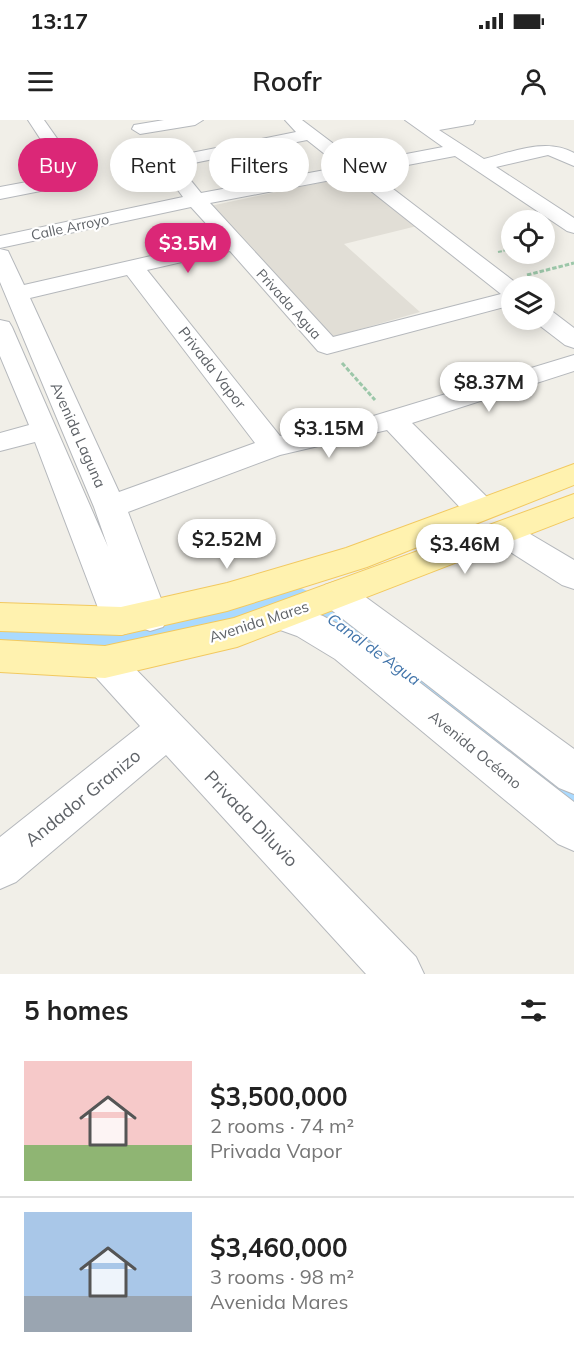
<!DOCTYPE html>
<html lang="en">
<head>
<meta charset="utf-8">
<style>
	:root { --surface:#fff; --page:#f6f6f6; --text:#222; --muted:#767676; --line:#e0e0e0; --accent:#db2777 }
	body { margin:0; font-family:Mulish,sans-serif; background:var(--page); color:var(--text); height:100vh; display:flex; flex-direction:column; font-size:22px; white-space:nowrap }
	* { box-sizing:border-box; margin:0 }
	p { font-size:20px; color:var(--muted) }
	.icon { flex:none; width:33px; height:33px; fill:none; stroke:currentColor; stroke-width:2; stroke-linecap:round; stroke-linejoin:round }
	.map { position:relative; height:854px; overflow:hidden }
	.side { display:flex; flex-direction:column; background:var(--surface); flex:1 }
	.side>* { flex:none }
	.hud { position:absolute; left:18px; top:18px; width:538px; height:54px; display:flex; gap:12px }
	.fabs { position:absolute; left:501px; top:90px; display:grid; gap:12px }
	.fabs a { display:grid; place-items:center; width:54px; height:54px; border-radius:50%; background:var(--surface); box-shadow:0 3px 15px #0003; font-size:30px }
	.price { position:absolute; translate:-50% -51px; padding:0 14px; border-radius:21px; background:#fff; color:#222; font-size:20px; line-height:39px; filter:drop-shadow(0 2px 3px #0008) }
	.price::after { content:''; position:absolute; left:50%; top:36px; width:18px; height:14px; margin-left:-9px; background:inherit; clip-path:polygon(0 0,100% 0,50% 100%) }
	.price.on { background:var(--accent); color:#fff }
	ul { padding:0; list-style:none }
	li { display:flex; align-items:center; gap:18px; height:150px; padding:0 24px }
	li+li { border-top:2px solid var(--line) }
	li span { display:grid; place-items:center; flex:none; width:168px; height:120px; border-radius:0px; color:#555 }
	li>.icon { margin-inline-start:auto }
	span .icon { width:72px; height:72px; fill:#fffc; stroke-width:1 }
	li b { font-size:26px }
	h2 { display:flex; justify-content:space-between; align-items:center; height:72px; padding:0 24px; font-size:26px }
	.pill { padding:0 21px; border-radius:27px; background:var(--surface); box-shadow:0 3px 15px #0003; font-size:21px; line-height:54px }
	.pill.on { background:var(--accent); color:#fff }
	.status { display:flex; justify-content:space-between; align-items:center; height:42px; padding:0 30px; background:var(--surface); direction:ltr }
	.status svg { height:16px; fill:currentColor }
	header { display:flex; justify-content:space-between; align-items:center; height:78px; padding:0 24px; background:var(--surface); font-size:27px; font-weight:600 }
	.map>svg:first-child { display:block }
	.education { fill:#e1ded6 }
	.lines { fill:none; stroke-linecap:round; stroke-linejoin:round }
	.canal { fill:#aadaff; fill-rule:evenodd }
	.minor-casing { stroke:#b5b8bc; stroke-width:2 }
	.major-casing { stroke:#f2c960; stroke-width:2 }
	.path-far1 { stroke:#9cc7a9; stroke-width:2; stroke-dasharray:4 1.5; stroke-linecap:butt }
	.path { stroke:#9cc7a9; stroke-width:3; stroke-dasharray:4.5 2; stroke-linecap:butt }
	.minor { fill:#fff; fill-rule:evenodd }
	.major { fill:#fff2af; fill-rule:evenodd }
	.labels { text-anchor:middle; stroke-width:4.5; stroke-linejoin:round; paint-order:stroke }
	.far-street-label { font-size:14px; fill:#5f6368; stroke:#fff }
	.street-label { font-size:15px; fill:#5f6368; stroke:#fff }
	.water-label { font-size:16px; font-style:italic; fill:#4174aa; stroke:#fff }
	.near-street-label { font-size:18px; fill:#5f6368; stroke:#fff }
</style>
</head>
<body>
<div class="status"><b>13:17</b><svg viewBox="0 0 49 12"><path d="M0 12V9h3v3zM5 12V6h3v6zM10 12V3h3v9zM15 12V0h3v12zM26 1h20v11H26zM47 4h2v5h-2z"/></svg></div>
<header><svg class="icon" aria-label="menu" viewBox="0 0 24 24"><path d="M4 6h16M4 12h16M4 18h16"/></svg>Roofr<svg class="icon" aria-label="person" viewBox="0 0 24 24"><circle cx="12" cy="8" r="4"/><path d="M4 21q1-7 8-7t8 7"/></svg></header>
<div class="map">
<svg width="574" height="854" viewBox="0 0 574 854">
	<rect width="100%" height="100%" fill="#f1efe8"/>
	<path class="education" d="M 352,56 L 417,106 L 344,124 L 420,192 L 333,217 L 210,86 Z"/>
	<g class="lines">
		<path class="canal" d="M 301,468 L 359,496 L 574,657 L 574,699 L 560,693 L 335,514 L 297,494 L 274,495 L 136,531 L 74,535 L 0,529 L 0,501 C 45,505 94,512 138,503 C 193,492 246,470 301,468 Z"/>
		<defs>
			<g id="minor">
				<path d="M 28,0 L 44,0 L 85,58 L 76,64 L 0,79 L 0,67 L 64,55 Z"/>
				<path d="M 164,0 L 203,0 L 195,5 L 140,14 L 132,9 L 134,5 Z"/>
				<path d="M 285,0 L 302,0 L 359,43 L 443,27 L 405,0 L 475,0 L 473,4 L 439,10 L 484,39 C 513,32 546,17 574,33 L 574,46 L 548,35 L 496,47 L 574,98 L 574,113 L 567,111 L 455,36 L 371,52 L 520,166 L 512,166 L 512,185 L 327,234 L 318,231 L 230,131 L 147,150 L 280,316 L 370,297 L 574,235 L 574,251 L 412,303 L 491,381 L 496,389 L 491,397 L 480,400 L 469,397 L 387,310 L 280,335 L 128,392 L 168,497 L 163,507 L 150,511 L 137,506 L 134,511 L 121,515 L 108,511 L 103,501 L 35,322 L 0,331 L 0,313 L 29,305 L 0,236 L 0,200 L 9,202 L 12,207 L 108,427 L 94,387 L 0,162 L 0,129 L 8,131 L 24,165 L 221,120 L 191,87 L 0,128 L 0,116 L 183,77 L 158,43 L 161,39 L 296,12 ZM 307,20 L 341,47 L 201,73 L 179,46 ZM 352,56 L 501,174 L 333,217 L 210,83 ZM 127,155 L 255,323 L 119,372 L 30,178 Z"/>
				<path d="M 544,190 L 553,192 L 574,208 L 574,228 L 565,225 L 535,202 L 534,200 L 544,200 Z"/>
				<path d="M 504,401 L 515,405 L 574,440 L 574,469 L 562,465 L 493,421 L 488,413 L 493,405 Z"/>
				<path d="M 337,461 L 349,465 L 574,629 L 574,674 L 559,668 L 325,485 L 320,475 L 325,465 Z"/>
				<path d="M 282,482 L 323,496 L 361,517 L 574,682 L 574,731 L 558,724 L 335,539 L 297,516 L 269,506 L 264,496 L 269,486 Z"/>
				<path d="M 105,526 L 118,531 L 416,837 L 424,854 L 366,854 L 166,635 L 16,762 L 0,769 L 0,717 L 140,606 L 92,553 L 86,542 L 92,531 Z"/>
			</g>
			<g id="major">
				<path d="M 574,344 L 574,365 L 367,447 L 227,491 L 121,515 L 0,511 L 0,483 L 121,487 L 227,463 L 346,428 Z"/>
				<path d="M 574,374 L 574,397 L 237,527 L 105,558 L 0,552 L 0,520 L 105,526 L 234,498 Z"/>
			</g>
		</defs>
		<use href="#minor" class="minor-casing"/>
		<use href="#major" class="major-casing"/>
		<path class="path-far1" d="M 498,132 L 512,129"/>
		<g class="path">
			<path d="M 527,155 L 574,143"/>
			<path d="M 342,243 L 375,280"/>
		</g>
		<use href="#minor" class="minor"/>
		<use href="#major" class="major"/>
	</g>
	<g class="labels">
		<g class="far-street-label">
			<text transform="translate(70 107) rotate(-12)" y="5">Calle Arroyo</text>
			<text transform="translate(289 184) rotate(48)" y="5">Privada Agua</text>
		</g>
		<g class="street-label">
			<text transform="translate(212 248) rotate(52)" y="5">Privada Vapor</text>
			<text transform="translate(78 315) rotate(66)" y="5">Avenida Laguna</text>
			<text transform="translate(259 502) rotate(-18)" y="5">Avenida Mares</text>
			<text transform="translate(475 630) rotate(39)" y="5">Avenida Océano</text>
		</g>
		<g class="water-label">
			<text transform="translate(374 529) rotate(36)" y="6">Canal de Agua</text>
		</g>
		<g class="near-street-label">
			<text transform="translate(83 678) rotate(-39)" y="6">Andador Granizo</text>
			<text transform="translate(251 699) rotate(46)" y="6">Privada Diluvio</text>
		</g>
	</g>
</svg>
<div class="fabs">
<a><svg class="icon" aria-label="locate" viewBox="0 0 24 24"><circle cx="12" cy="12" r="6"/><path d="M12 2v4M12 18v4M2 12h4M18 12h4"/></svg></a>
<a><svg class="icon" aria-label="layers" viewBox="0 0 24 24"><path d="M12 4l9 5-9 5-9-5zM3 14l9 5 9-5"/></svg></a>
</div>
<b class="price on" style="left:188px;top:154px">$3.5M</b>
<b class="price" style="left:489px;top:293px">$8.37M</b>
<b class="price" style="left:329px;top:339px">$3.15M</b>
<b class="price" style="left:227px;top:450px">$2.52M</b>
<b class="price" style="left:465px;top:455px">$3.46M</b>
<div class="hud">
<a class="pill on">Buy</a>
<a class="pill">Rent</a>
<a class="pill">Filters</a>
<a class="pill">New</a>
</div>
</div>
<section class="side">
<h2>5 homes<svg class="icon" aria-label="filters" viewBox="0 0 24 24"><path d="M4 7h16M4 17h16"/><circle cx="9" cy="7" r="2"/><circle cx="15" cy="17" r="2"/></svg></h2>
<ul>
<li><span style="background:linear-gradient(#f6c9c9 70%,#8fb573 0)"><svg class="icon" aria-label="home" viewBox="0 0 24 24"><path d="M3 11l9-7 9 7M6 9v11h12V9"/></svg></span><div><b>$3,500,000</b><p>2 rooms · 74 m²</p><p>Privada Vapor</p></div></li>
<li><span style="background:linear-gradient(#a9c7e8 70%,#9aa5b1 0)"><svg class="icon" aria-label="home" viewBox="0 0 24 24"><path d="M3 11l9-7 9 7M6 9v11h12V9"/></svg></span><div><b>$3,460,000</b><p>3 rooms · 98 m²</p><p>Avenida Mares</p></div></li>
</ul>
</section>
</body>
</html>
